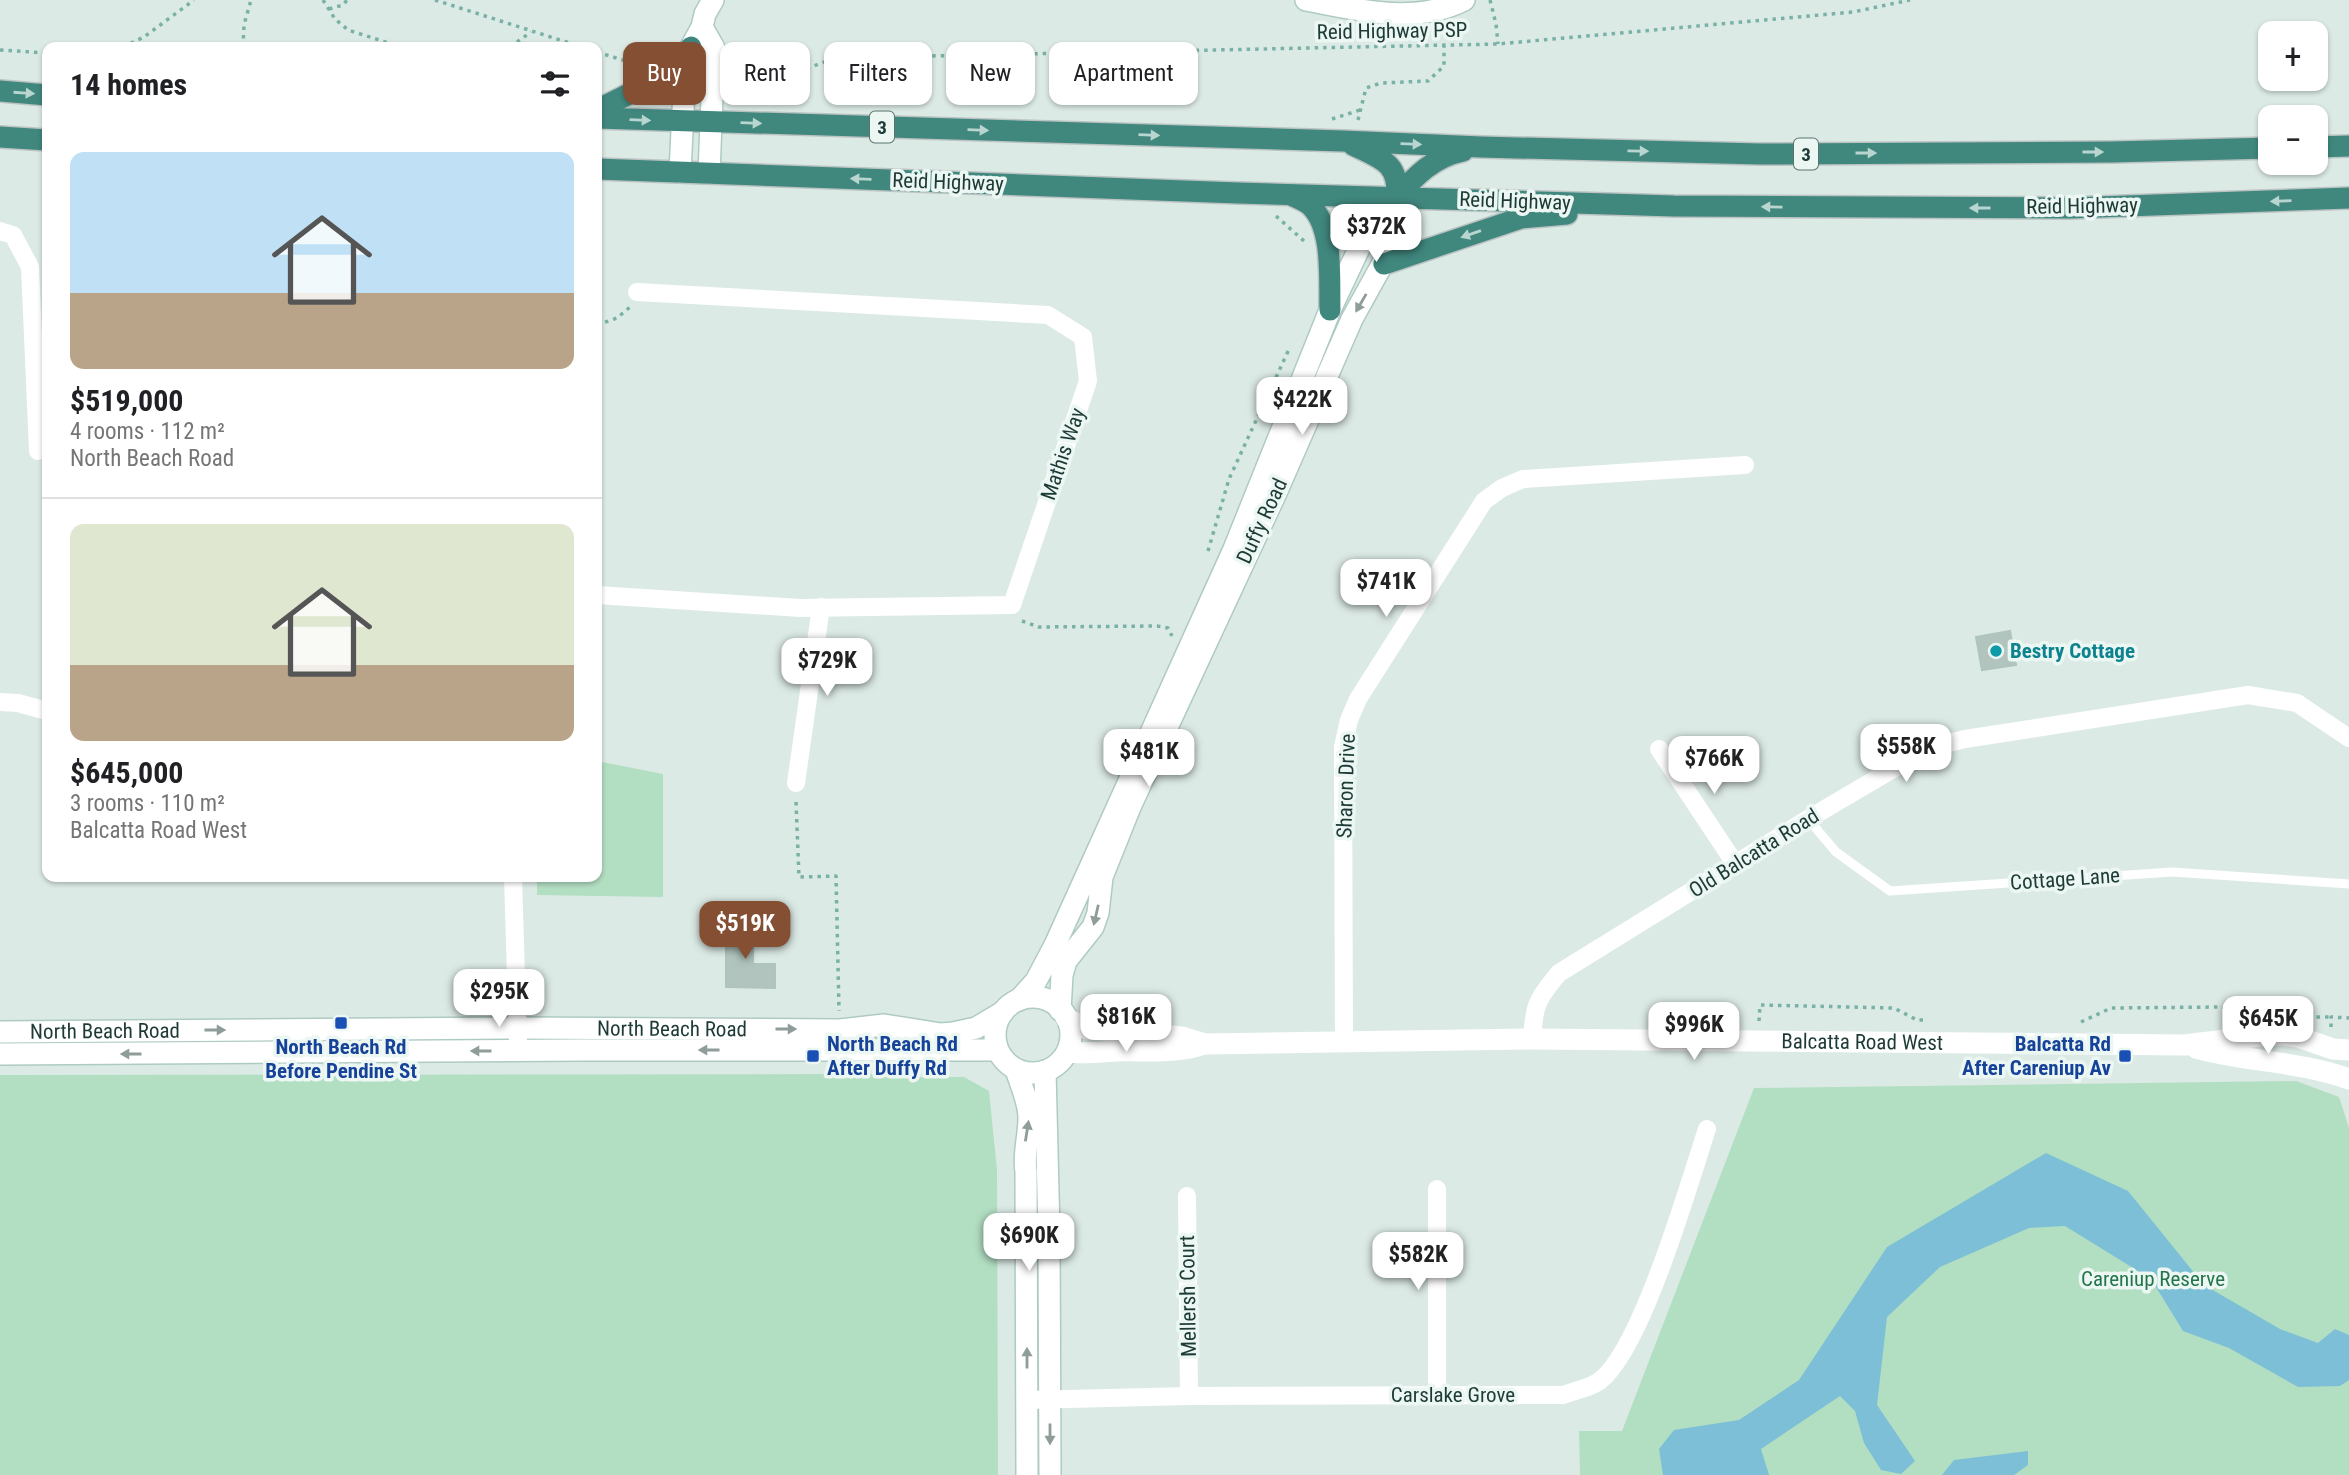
<!DOCTYPE html>
<html lang="en">
<head>
<meta charset="utf-8">
<style>
	:root { --surface:#fff; --page:#f2f2f2; --text:#202124; --muted:#757577; --line:#e0e0e0; --accent:#844f33 }
	body { margin:0; font-family:"Roboto Condensed",sans-serif; background:var(--page); color:var(--text); height:100vh; display:flex; flex-direction:column; font-size:26px; white-space:nowrap }
	* { box-sizing:border-box; margin:0 }
	p { font-size:23px; color:var(--muted) }
	.icon { flex:none; width:38px; height:38px; fill:none; stroke:currentColor; stroke-width:2; stroke-linecap:round; stroke-linejoin:round }
	.map { position:relative; flex:1; overflow:hidden }
	.side { position:absolute; left:42px; top:42px; width:560px; height:840px; display:flex; flex-direction:column; background:var(--surface); border-radius:14px; box-shadow:0 2px 5px #0004 }
	.side>* { flex:none }
	.hud { position:absolute; left:623px; top:42px; width:665px; height:63px; display:flex; gap:14px }
	.controls { position:absolute; left:2258px; top:21px; display:grid; gap:14px }
	.controls a { display:grid; place-items:center; width:70px; height:70px; border-radius:14px; background:var(--surface); box-shadow:0 2px 5px #0004; font-size:35px }
	.price { position:absolute; translate:-50% -60px; padding:0 16px; border-radius:14px; background:#fff; color:#222; font-size:23px; line-height:46px; filter:drop-shadow(0 2px 4px #0008) }
	.price::after { content:''; position:absolute; left:50%; top:42px; width:21px; height:16px; margin-left:-10px; background:inherit; clip-path:polygon(0 0,100% 0,50% 100%) }
	.price.selected { background:var(--accent); color:#fff }
	ul { padding:0; list-style:none }
	li { display:grid; align-content:center; gap:14px; height:371px; padding:0 28px }
	li+li { border-top:2px solid var(--line) }
	li span { display:grid; place-items:center; height:217px; border-radius:14px; color:#555 }
	li>.icon { margin-inline-start:auto }
	span .icon { width:126px; height:126px; fill:#fffc; stroke-width:1 }
	li b { font-size:30px }
	h2 { display:flex; justify-content:space-between; align-items:center; height:84px; padding:0 28px; font-size:30px }
	.tag { padding:0 24px; border-radius:14px; background:var(--surface); box-shadow:0 2px 5px #0004; font-size:24px; line-height:63px }
	.tag.selected { background:var(--accent); color:#fff }
	.map>svg:first-child { display:block }
	.green { fill:#b2dec2 }
	.water { fill:#7dbfd6 }
	.building { fill:#b1c5be; stroke:#aec4bd; stroke-width:2 }
	.lines { fill:none; stroke-linecap:round; stroke-linejoin:round }
	.secondary-casing { stroke:#aecbc3; stroke-width:24 }
	.trunk-casing { stroke:#bbc4c3; stroke-width:24 }
	.path { stroke:#79b1a6; stroke-width:3.5; stroke-dasharray:3.5 5; stroke-linecap:butt }
	.service { stroke:#fff; stroke-width:9 }
	.minor { stroke:#fff; stroke-width:18 }
	.tertiary { stroke:#fff; stroke-width:21 }
	.secondary { stroke:#fff; stroke-width:21 }
	.trunk { stroke:#40877e; stroke-width:21 }
	.oneway { fill:#b8d5d0 }
	.oneway2 { fill:#8e9c9a }
	.culture-dot { fill:#0f9aa8; stroke:#ecf7f3; stroke-width:2.5 }
	.transit-dot { fill:#1a4fb4; stroke:#ecf7f3; stroke-width:2.5 }
	.labels { text-anchor:middle; stroke-width:7; stroke-linejoin:round; paint-order:stroke }
	.shield { fill:#ecf7f3; stroke:#5b736f; stroke-width:2 }
	.shield-label { font-size:19px; font-weight:bold; fill:#1d3a36 }
	.street-label { font-size:21px; fill:#1d3a36; stroke:#ecf7f3 }
	.culture-label { font-size:21px; font-weight:bold; fill:#0d838f; stroke:#ecf7f3; text-anchor:start }
	.transit-label { font-size:21px; font-weight:bold; fill:#164399; stroke:#ecf7f3; text-anchor:start }
	.park-label { font-size:21px; fill:#23754b; stroke:#ecf7f3 }
</style>
</head>
<body>
<div class="map">
<svg width="2349" height="1475" viewBox="0 0 2349 1475">
	<rect width="100%" height="100%" fill="#dceae5"/>
	<g class="green">
		<path d="M 597,761 L 663,774 L 663,897 L 537,895 L 537,877 L 597,877 Z"/>
		<path d="M 896,1074 L 899,1077 L 964,1077 L 989,1091 L 997,1170 L 998,1475 L 0,1475 L 0,1075 Z"/>
		<path d="M 2296,1081 L 2339,1097 L 2349,1128 L 2349,1475 L 1580,1475 L 1579,1431 L 1622,1431 L 1754,1088 Z"/>
	</g>
	<g class="water">
		<path d="M 2046,1153 L 2128,1191 L 2204,1285 L 2280,1329 L 2318,1343 L 2335,1329 L 2349,1335 L 2349,1380 L 2340,1386 L 2298,1387 L 2229,1348 L 2183,1331 L 2151,1279 L 2065,1226 L 2029,1228 L 1940,1267 L 1887,1317 L 1877,1405 L 1915,1461 L 1901,1474 L 1881,1470 L 1864,1443 L 1855,1411 L 1840,1396 L 1761,1449 L 1769,1475 L 1663,1475 L 1659,1449 L 1674,1430 L 1739,1420 L 1799,1380 L 1887,1247 Z"/>
		<path d="M 2028,1451 L 2028,1465 L 2014,1475 L 1942,1475 L 1954,1460 Z"/>
	</g>
	<g class="building">
		<path d="M 2010,631 L 2016,665 L 1982,670 L 1976,637 Z"/>
		<path d="M 726,925 L 753,925 L 753,964 L 775,964 L 775,988 L 726,987 Z"/>
	</g>
	<g class="lines">
		<defs>
			<g id="secondary">
				<path d="M 1306,0 C 1358,10 1414,25 1464,0"/>
				<path d="M 702,27 L 714,48 L 709,173"/>
				<path d="M 680,172 L 684,90 L 691,47 L 702,27 L 705,14 L 713,0"/>
				<circle cx="1033" cy="1035" r="38"/>
				<path d="M 1019,1000 L 1036,981 L 1055,945 L 1234,549 L 1330,310 L 1372,221 L 1384,206 L 1397,197 L 1402,216 L 1400,232 L 1352,319 L 1276,493 L 1130,807 L 1102,877 L 1098,913 L 1093,927 L 1066,961 L 1062,975 L 1060,1010"/>
				<path id="s2" d="M 0,1032 L 517,1028 L 840,1030 L 884,1025 L 941,1034 L 953,1033 L 976,1028 L 1003,1012"/>
				<path d="M 0,1054 L 585,1050 L 997,1050"/>
				<path d="M 1016,1070 C 1021,1085 1029,1102 1029,1118 C 1029,1137 1023,1153 1026,1172 L 1027,1475"/>
				<path d="M 1045,1071 L 1049,1232 L 1050,1475"/>
			</g>
			<g id="trunk">
				<path d="M 0,91 L 47,95"/>
				<path d="M 597,110 L 653,82 L 678,65 L 691,47"/>
				<path d="M 597,118 L 1343,141 L 1481,147 L 1760,154 L 2112,152 L 2270,148"/>
				<path d="M 0,137 L 47,140"/>
				<path d="M 1353,145 C 1381,159 1399,162 1397,197"/>
				<path d="M 2315,147 L 2349,146"/>
				<path d="M 597,169 L 1238,193 L 1674,206 L 2070,208 L 2349,198"/>
				<path d="M 1291,195 C 1297,198 1306,201 1311,206 C 1334,229 1329,280 1330,310"/>
				<path d="M 1397,197 C 1416,175 1434,157 1463,151"/>
				<path d="M 1384,264 L 1521,218 L 1567,214"/>
			</g>
		</defs>
		<use href="#secondary" class="secondary-casing"/>
		<use href="#trunk" class="trunk-casing"/>
		<g class="path">
			<path d="M 323,0 L 335,19 L 348,30 L 401,47"/>
			<path d="M 435,0 L 582,47"/>
			<path d="M 1490,0 L 1496,24 L 1498,44"/>
			<path d="M 329,9 L 343,5 L 347,0"/>
			<path d="M 123,47 L 144,37 L 194,0"/>
			<path d="M 243,47 L 244,25 L 251,0"/>
			<path d="M 510,47 L 531,32"/>
			<path d="M 0,50 L 47,53"/>
			<path d="M 597,52 L 639,65"/>
			<path d="M 733,89 L 789,75 L 835,58 L 1498,44 L 1853,12 L 1910,0"/>
			<path d="M 1332,119 L 1360,110"/>
			<path d="M 1358,120 L 1366,88 L 1381,83 L 1428,81 L 1444,66 L 1444,46"/>
			<path d="M 1276,216 L 1304,241"/>
			<path d="M 597,325 L 617,318 L 630,307"/>
			<path d="M 1208,551 L 1229,479 L 1290,347"/>
			<path d="M 1022,621 L 1039,627 L 1157,626 L 1168,628 L 1172,636"/>
			<path d="M 796,802 L 799,877 L 836,876 L 839,1011"/>
			<path d="M 2308,1017 L 2331,1017"/>
			<path d="M 1759,1021 L 1760,1005 L 1894,1008 L 1917,1020 L 1923,1020"/>
			<path d="M 2081,1022 L 2111,1008 L 2220,1007 L 2262,1014"/>
			<path d="M 2331,1027 L 2331,1017 L 2349,1018"/>
		</g>
		<path class="service" d="M 1808,819 L 1836,852 L 1890,891 L 2172,872 L 2349,884"/>
		<g class="minor">
			<path d="M 0,231 L 13,235 L 30,267 L 38,451"/>
			<path d="M 597,595 L 800,608 L 1012,605 L 1088,381 L 1083,337 L 1048,315 L 637,292"/>
			<path d="M 0,702 L 18,703 L 47,711"/>
			<path d="M 1659,749 L 1736,865"/>
			<path d="M 796,783 L 821,607"/>
			<path d="M 513,877 L 518,1041"/>
			<path d="M 1532,1039 C 1534,1005 1537,999 1559,973 L 1808,819 L 1910,759 L 1936,746 L 1965,739 L 2248,695 L 2297,703 L 2349,738"/>
			<path d="M 1344,1042 L 1343,747 L 1349,720 L 1358,699 L 1484,501 L 1502,488 L 1523,479 L 1745,465"/>
			<path d="M 1437,1189 L 1437,1395"/>
			<path d="M 1187,1196 L 1189,1396"/>
			<path d="M 1027,1400 L 1189,1396 L 1563,1395 C 1574,1391 1589,1388 1598,1382 C 1641,1353 1689,1183 1707,1129"/>
		</g>
		<g class="tertiary">
			<path d="M 1066,1018 L 1087,1029 L 1182,1037 L 1202,1043"/>
			<path d="M 2196,1048 C 2247,1062 2299,1061 2349,1079"/>
			<path id="s1" d="M 1067,1052 C 1084,1054 1099,1052 1116,1051 C 1147,1050 1175,1054 1204,1044 L 1532,1039 L 2184,1045 L 2267,1035 L 2282,1035 L 2298,1037 L 2333,1049 L 2349,1050"/>
		</g>
		<use href="#secondary" class="secondary"/>
		<use href="#trunk" class="trunk"/>
	</g>
	<defs><path id="oneway-solid" d="M-6-.8H1V-3.2L6.5 0L1 3.2V.8H-6Z" transform="scale(1.75)"/></defs>
	<g class="oneway">
		<use href="#oneway-solid" transform="translate(24 93) rotate(4)"/>
		<use href="#oneway-solid" transform="translate(640 120) rotate(2)"/>
		<use href="#oneway-solid" transform="translate(751 123) rotate(2)"/>
		<use href="#oneway-solid" transform="translate(978 130) rotate(2)"/>
		<use href="#oneway-solid" transform="translate(1149 135) rotate(2)"/>
		<use href="#oneway-solid" transform="translate(1411 144) rotate(2)"/>
		<use href="#oneway-solid" transform="translate(1638 151) rotate(1)"/>
		<use href="#oneway-solid" transform="translate(2093 152)"/>
		<use href="#oneway-solid" transform="translate(1866 153)"/>
		<use href="#oneway-solid" transform="translate(861 179) rotate(-178)"/>
		<use href="#oneway-solid" transform="translate(2281 201) rotate(178)"/>
		<use href="#oneway-solid" transform="translate(1772 207) rotate(-179)"/>
		<use href="#oneway-solid" transform="translate(1980 208) rotate(180)"/>
		<use href="#oneway-solid" transform="translate(1471 234) rotate(161)"/>
	</g>
	<g class="oneway2">
		<use href="#oneway-solid" transform="translate(1361 303) rotate(120)"/>
		<use href="#oneway-solid" transform="translate(1096 915) rotate(103)"/>
		<use href="#oneway-solid" transform="translate(786 1029)"/>
		<use href="#oneway-solid" transform="translate(215 1030)"/>
		<use href="#oneway-solid" transform="translate(709 1050) rotate(180)"/>
		<use href="#oneway-solid" transform="translate(481 1051) rotate(180)"/>
		<use href="#oneway-solid" transform="translate(131 1054) rotate(180)"/>
		<use href="#oneway-solid" transform="translate(1027 1131) rotate(-81)"/>
		<use href="#oneway-solid" transform="translate(1027 1358) rotate(-90)"/>
		<use href="#oneway-solid" transform="translate(1050 1434) rotate(90)"/>
	</g>
	<circle class="culture-dot" cx="1996" cy="651" r="7"/>
	<g class="transit-dot">
		<rect x="334" y="1016" width="14" height="14" rx="3.5"/>
		<rect x="806" y="1049" width="14" height="14" rx="3.5"/>
		<rect x="2118" y="1049" width="14" height="14" rx="3.5"/>
	</g>
	<g class="labels">
		<g class="shield">
			<rect x="870" y="111.5" width="24" height="31" rx="5"/>
			<rect x="1794" y="138.5" width="24" height="31" rx="5"/>
		</g>
		<g class="shield-label">
			<text x="882" y="134">3</text>
			<text x="1806" y="161">3</text>
		</g>
		<g class="street-label">
			<text transform="translate(1392 31) rotate(-1)" y="7">Reid Highway PSP</text>
			<text transform="translate(948 182) rotate(2)" y="7">Reid Highway</text>
			<text transform="translate(1515 201) rotate(2)" y="7">Reid Highway</text>
			<text transform="translate(2082 206) rotate(-1)" y="7">Reid Highway</text>
			<text transform="translate(1063 454) rotate(-71)" y="7">Mathis Way</text>
			<text transform="translate(1262 521) rotate(-65)" y="7">Duffy Road</text>
			<text transform="translate(1346 786) rotate(-88)" y="7">Sharon Drive</text>
			<text transform="translate(1754 853) rotate(-32)" y="7">Old Balcatta Road</text>
			<text transform="translate(2065 879) rotate(-4)" y="7">Cottage Lane</text>
			<text dy="7" stroke="none"><textPath href="#s2" startOffset="672">North Beach Road</textPath></text>
			<text dy="7" stroke="none"><textPath href="#s2" startOffset="105">North Beach Road</textPath></text>
			<text dy="7" stroke="none"><textPath href="#s1" startOffset="796">Balcatta Road West</textPath></text>
			<text transform="translate(1188 1296) rotate(-91)" y="7">Mellersh Court</text>
			<text x="1453" y="1402">Carslake Grove</text>
		</g>
		<g class="culture-label">
			<text x="2010" y="658">Bestry Cottage</text>
		</g>
		<g class="transit-label">
			<text x="827" y="1051">North Beach Rd<tspan x="827" dy="24">After Duffy Rd</tspan></text>
			<text x="2111" y="1051" text-anchor="end">Balcatta Rd<tspan x="2111" dy="24">After Careniup Av</tspan></text>
			<text x="341" y="1054" text-anchor="middle">North Beach Rd<tspan x="341" dy="24">Before Pendine St</tspan></text>
		</g>
		<g class="park-label">
			<text x="2153" y="1286">Careniup Reserve</text>
		</g>
	</g>
</svg>
<div class="controls">
<a>+</a>
<a>−</a>
</div>
<b class="price" style="left:1376px;top:264px">$372K</b>
<b class="price" style="left:1302px;top:437px">$422K</b>
<b class="price" style="left:1386px;top:619px">$741K</b>
<b class="price" style="left:827px;top:698px">$729K</b>
<b class="price" style="left:1906px;top:784px">$558K</b>
<b class="price" style="left:1149px;top:789px">$481K</b>
<b class="price" style="left:1714px;top:796px">$766K</b>
<b class="price selected" style="left:745px;top:961px">$519K</b>
<b class="price" style="left:499px;top:1029px">$295K</b>
<b class="price" style="left:1126px;top:1054px">$816K</b>
<b class="price" style="left:2268px;top:1056px">$645K</b>
<b class="price" style="left:1694px;top:1062px">$996K</b>
<b class="price" style="left:1029px;top:1273px">$690K</b>
<b class="price" style="left:1418px;top:1292px">$582K</b>
<div class="hud">
<a class="tag selected">Buy</a>
<a class="tag">Rent</a>
<a class="tag">Filters</a>
<a class="tag">New</a>
<a class="tag">Apartment</a>
</div>
<section class="side">
<h2>14 homes<svg class="icon" aria-label="filters" viewBox="0 0 24 24"><path d="M4 7h16M4 17h16"/><circle cx="9" cy="7" r="2"/><circle cx="15" cy="17" r="2"/></svg></h2>
<ul>
<li><span style="background:linear-gradient(#bfe0f5 65%,#b9a48a 0)"><svg class="icon" aria-label="home" viewBox="0 0 24 24"><path d="M3 11l9-7 9 7M6 9v11h12V9"/></svg></span><div><b>$519,000</b><p>4 rooms · 112 m²</p><p>North Beach Road</p></div></li>
<li><span style="background:linear-gradient(#dfe7d0 65%,#b9a48a 0)"><svg class="icon" aria-label="home" viewBox="0 0 24 24"><path d="M3 11l9-7 9 7M6 9v11h12V9"/></svg></span><div><b>$645,000</b><p>3 rooms · 110 m²</p><p>Balcatta Road West</p></div></li>
</ul>
</section>
</div>
</body>
</html>
